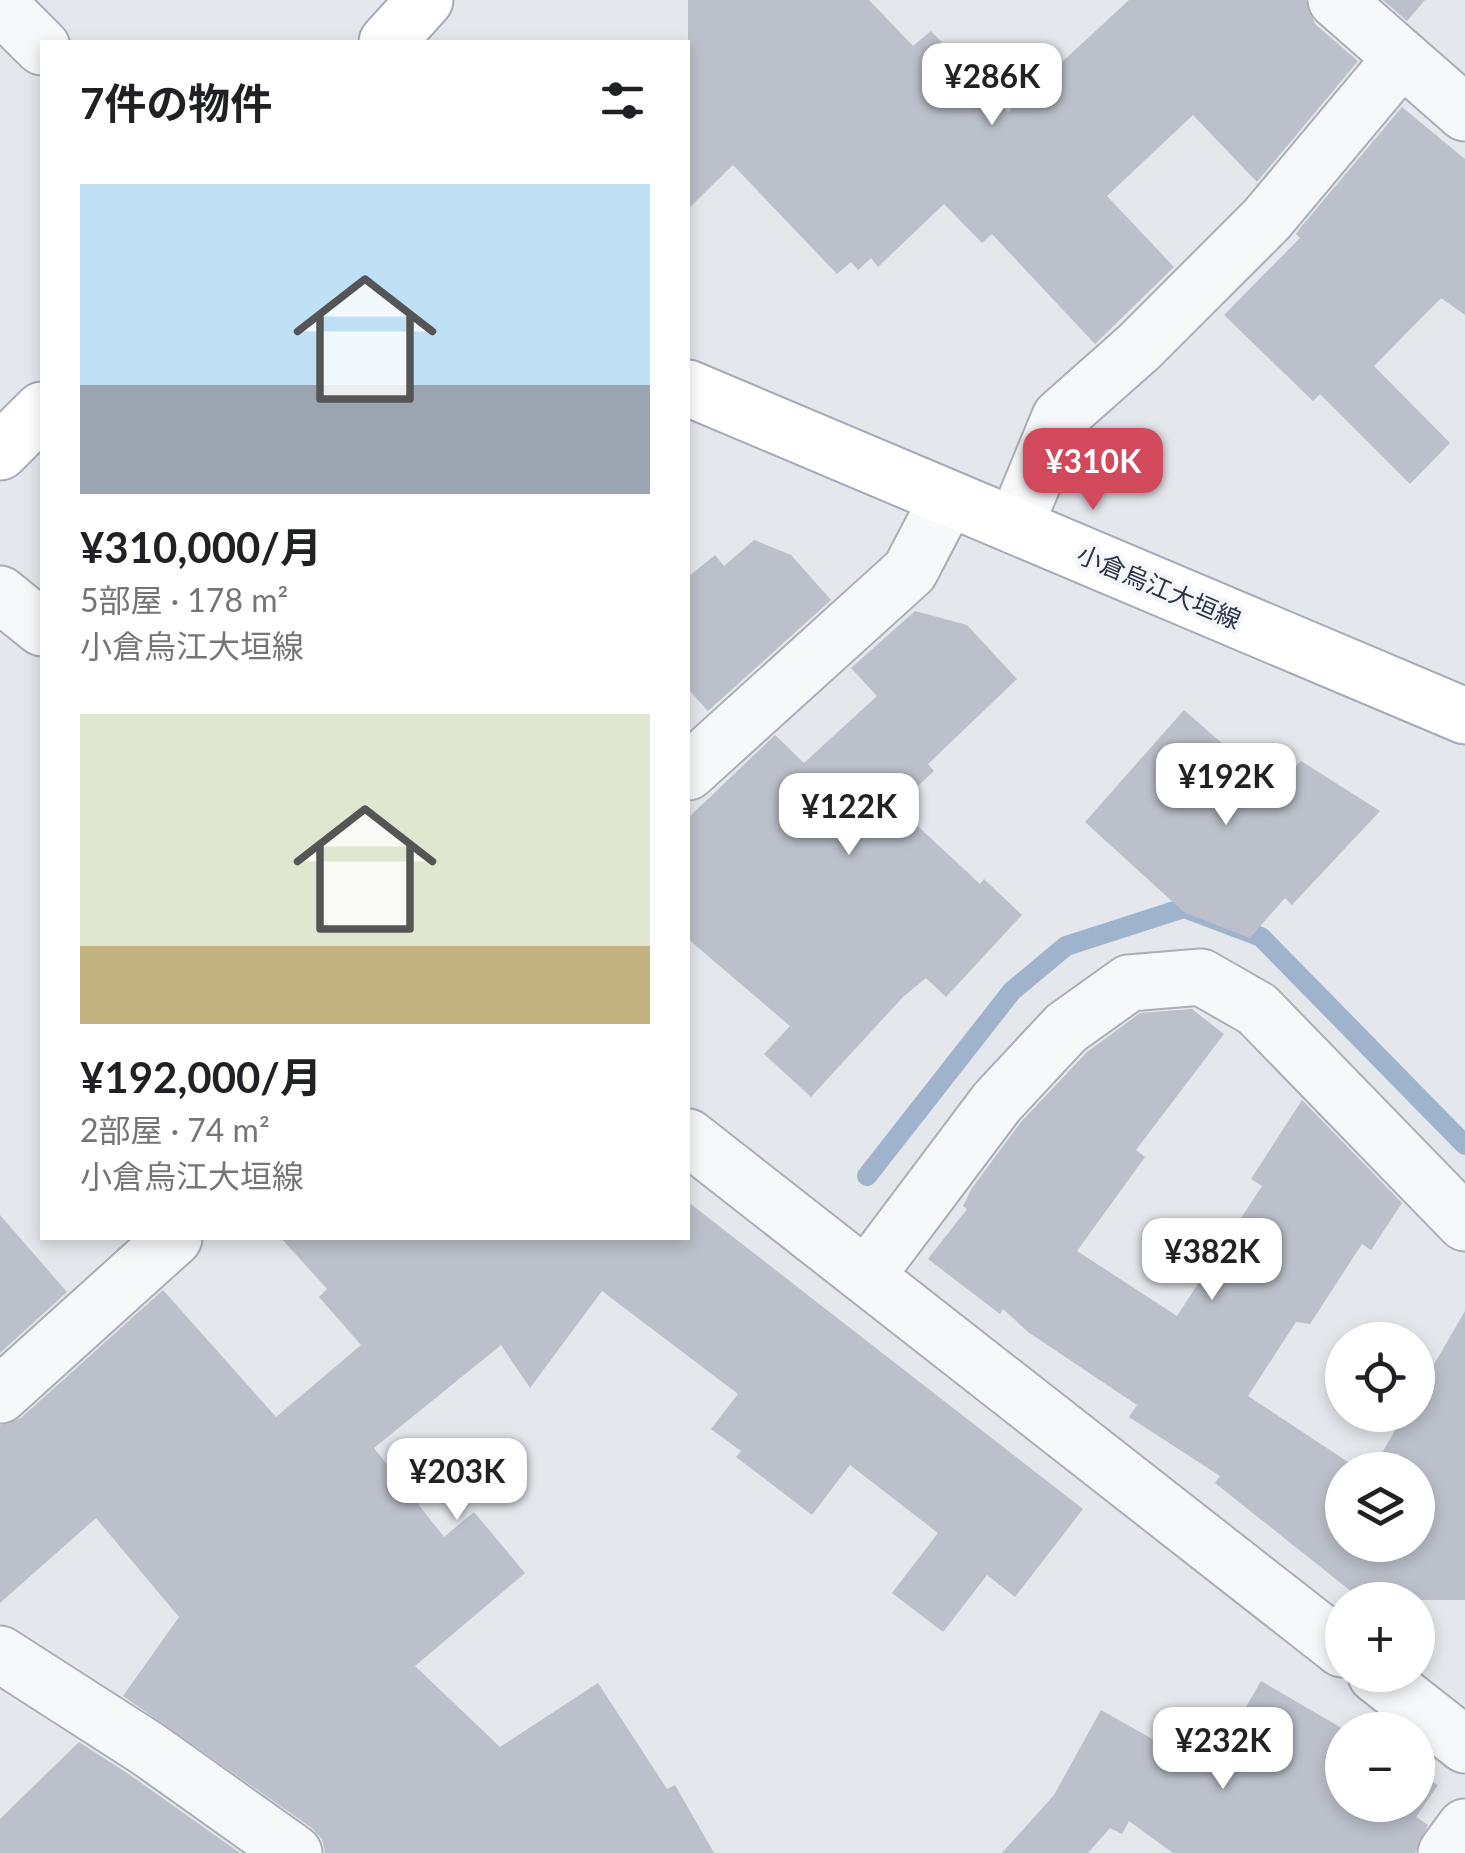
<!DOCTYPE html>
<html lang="ja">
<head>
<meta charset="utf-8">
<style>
	:root { --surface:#fff; --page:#f2f2f2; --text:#202124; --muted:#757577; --accent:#d1495b }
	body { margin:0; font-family:Lato,"Noto Sans JP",sans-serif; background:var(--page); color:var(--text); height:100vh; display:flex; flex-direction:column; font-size:38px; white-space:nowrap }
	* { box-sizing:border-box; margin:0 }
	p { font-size:32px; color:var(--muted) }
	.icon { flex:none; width:55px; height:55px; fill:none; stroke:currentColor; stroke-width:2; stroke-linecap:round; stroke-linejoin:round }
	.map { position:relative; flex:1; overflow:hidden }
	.sheet { position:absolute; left:40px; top:40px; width:650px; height:1200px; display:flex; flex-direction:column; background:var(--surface); border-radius:0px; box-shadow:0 5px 15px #0003 }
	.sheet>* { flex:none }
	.controls { position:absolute; left:1325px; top:1322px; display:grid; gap:20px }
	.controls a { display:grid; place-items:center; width:110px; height:110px; border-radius:50%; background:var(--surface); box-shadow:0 5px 15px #0003; font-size:50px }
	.price { position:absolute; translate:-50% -85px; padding:0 22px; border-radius:20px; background:#fff; color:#222; font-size:32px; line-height:65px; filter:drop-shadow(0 2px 5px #0008) }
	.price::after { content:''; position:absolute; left:50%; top:60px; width:30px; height:22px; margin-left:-15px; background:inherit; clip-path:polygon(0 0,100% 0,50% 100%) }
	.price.selected { background:var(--accent); color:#fff }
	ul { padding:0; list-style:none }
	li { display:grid; align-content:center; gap:20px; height:530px; padding:0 40px }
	li span { display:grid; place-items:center; height:310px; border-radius:0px; color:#555 }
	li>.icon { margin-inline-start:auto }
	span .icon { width:180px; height:180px; fill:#fffc; stroke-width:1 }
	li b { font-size:42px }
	h2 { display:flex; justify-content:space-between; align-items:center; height:120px; padding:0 40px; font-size:42px }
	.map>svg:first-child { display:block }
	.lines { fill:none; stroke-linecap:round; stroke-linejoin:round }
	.stream { stroke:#9fb4cc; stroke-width:20 }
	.building { fill:#bbc0ca }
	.minor-casing { stroke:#a9aeb7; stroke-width:59 }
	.major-casing { stroke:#a3abb8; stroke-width:59 }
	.minor { stroke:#f7f8fa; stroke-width:55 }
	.major { stroke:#fff; stroke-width:55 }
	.labels { text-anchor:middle; stroke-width:9; stroke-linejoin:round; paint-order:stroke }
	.street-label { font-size:25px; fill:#2b3445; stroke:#f4f6f9 }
</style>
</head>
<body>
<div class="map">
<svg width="1465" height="1853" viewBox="0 0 1465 1853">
	<rect width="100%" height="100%" fill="#e4e7ec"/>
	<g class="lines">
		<path class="stream" d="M 867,1176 L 1012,991 L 1066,946 L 1184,908 L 1261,937 L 1465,1145"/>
	</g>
	<g class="building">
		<path d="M 688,0 L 869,0 L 913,46 L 931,31 L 1008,112 L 1129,0 L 1306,0 L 1315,24 L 1358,61 L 1257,182 L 1193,115 L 1107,196 L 1174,267 L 1095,344 L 992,234 L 982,243 L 944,204 L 878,267 L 871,258 L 858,270 L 851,262 L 837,274 L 733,165 L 688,209 Z"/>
		<path d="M 1383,0 L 1425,0 L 1407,21 Z"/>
		<path d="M 1402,107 L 1465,159 L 1465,315 L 1441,298 L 1374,366 L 1450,443 L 1410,484 L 1320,394 L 1313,401 L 1224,315 L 1300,238 L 1296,234 L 1301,227 Z"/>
		<path d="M 754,540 L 791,555 L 831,600 L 708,711 L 688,689 L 688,577 L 715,555 L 724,566 Z"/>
		<path d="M 915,611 L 967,625 L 1017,679 L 928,764 L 934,771 L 896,806 L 980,884 L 984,879 L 1022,915 L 946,997 L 926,978 L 903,997 L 811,1097 L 764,1054 L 790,1026 L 688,939 L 688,818 L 775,735 L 804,763 L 877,696 L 851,668 Z"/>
		<path d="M 1184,710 L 1274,789 L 1301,761 L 1380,811 L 1292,905 L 1285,898 L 1250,938 L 1185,913 L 1085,822 Z"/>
		<path d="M 1192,1009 L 1224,1034 L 1136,1150 L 1145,1157 L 1077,1251 L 1177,1316 L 1262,1186 L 1251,1179 L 1302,1100 L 1402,1203 L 1371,1250 L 1362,1244 L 1310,1324 L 1296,1322 L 1248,1396 L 1360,1470 L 1342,1470 L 1342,1545 L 1418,1545 L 1418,1470 L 1372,1470 L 1404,1415 L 1418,1415 L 1418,1392 L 1465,1311 L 1465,1600 L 1362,1600 L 1215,1483 L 1220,1476 L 1129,1417 L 1137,1405 L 1028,1332 L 1003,1309 L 1000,1314 L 928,1259 L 967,1209 L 963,1206 L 972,1188 L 1021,1122 L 1087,1052 L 1140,1013 Z"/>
		<path d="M 688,1202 L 1083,1509 L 1015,1597 L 987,1575 L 943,1632 L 892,1593 L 938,1533 L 850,1465 L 812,1515 L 736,1457 L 741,1451 L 711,1429 L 738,1394 L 602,1291 L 530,1388 L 501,1345 L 374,1448 L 444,1537 L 474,1512 L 525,1573 L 415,1666 L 500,1747 L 598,1683 L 667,1789 L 675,1785 L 714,1853 L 325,1853 L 322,1839 L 312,1828 L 123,1696 L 179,1617 L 96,1518 L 0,1603 L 0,1425 L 21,1418 L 163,1290 L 276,1417 L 361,1345 L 319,1297 L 327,1289 L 281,1238 L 688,1238 Z"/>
		<path d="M 0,1215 L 67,1292 L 0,1353 Z"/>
		<path d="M 1261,1681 L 1345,1730 L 1342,1805 L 1418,1805 L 1418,1773 L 1438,1785 L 1416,1817 L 1428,1825 L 1415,1853 L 1173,1853 L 1129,1821 L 1122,1834 L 1110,1828 L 1088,1853 L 1002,1853 L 1054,1795 L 1101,1710 L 1209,1771 Z"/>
		<path d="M 79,1742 L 130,1775 L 240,1853 L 0,1853 L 0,1819 Z"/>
	</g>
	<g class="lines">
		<defs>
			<g id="minor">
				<path d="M 1336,0 L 1465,113"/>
				<path d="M 0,5 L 42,47"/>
				<path d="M 1015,526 L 1060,417 L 1139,347 L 1267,219 L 1400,60"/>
				<path d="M 0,594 L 42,628"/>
				<path d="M 688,772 L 910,571 L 947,500"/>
				<path d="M 688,1137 L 1342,1649"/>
				<path d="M 867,1275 L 997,1102 L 1066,1028 L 1129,983 L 1201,977 L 1257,1009 L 1465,1223"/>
				<path d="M 0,1395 L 174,1238"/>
				<path d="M 0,1654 L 148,1749 L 294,1853"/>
				<path d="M 1376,1675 L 1465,1745"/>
				<path d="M 1446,1853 L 1465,1827"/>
			</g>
			<g id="major">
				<path d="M 387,42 L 425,0"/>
				<path d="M 688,388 L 1465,716"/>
				<path d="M 0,452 L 42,410"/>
			</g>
		</defs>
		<use href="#minor" class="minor-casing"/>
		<use href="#major" class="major-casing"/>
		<use href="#minor" class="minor"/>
		<use href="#major" class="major"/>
	</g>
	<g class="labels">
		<g class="street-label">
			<text transform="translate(1159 587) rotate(23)" y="9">小倉烏江大垣線</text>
		</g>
	</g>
</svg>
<div class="controls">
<a><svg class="icon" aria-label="locate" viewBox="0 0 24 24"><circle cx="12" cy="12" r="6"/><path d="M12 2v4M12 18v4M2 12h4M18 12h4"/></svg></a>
<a><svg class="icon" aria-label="layers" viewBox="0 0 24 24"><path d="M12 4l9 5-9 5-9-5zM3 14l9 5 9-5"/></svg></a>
<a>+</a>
<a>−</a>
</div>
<b class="price" style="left:992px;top:128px">¥286K</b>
<b class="price selected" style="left:1093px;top:513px">¥310K</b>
<b class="price" style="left:1226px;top:828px">¥192K</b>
<b class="price" style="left:849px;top:858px">¥122K</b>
<b class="price" style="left:1212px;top:1303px">¥382K</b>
<b class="price" style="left:457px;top:1523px">¥203K</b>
<b class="price" style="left:1223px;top:1792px">¥232K</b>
<section class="sheet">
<h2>7件の物件<svg class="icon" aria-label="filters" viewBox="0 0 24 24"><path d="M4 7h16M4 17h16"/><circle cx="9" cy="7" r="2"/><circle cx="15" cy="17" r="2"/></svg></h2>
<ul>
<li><span style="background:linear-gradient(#bfe0f5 65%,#9aa5b1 0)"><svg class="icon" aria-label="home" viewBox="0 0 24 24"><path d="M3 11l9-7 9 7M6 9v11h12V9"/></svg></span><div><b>¥310,000/月</b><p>5部屋 · 178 m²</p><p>小倉烏江大垣線</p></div></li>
<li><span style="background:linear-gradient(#dfe7d0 75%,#c2b280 0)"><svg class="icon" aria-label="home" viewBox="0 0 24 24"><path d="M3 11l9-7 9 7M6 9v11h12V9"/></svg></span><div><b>¥192,000/月</b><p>2部屋 · 74 m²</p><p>小倉烏江大垣線</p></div></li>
</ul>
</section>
</div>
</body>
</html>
